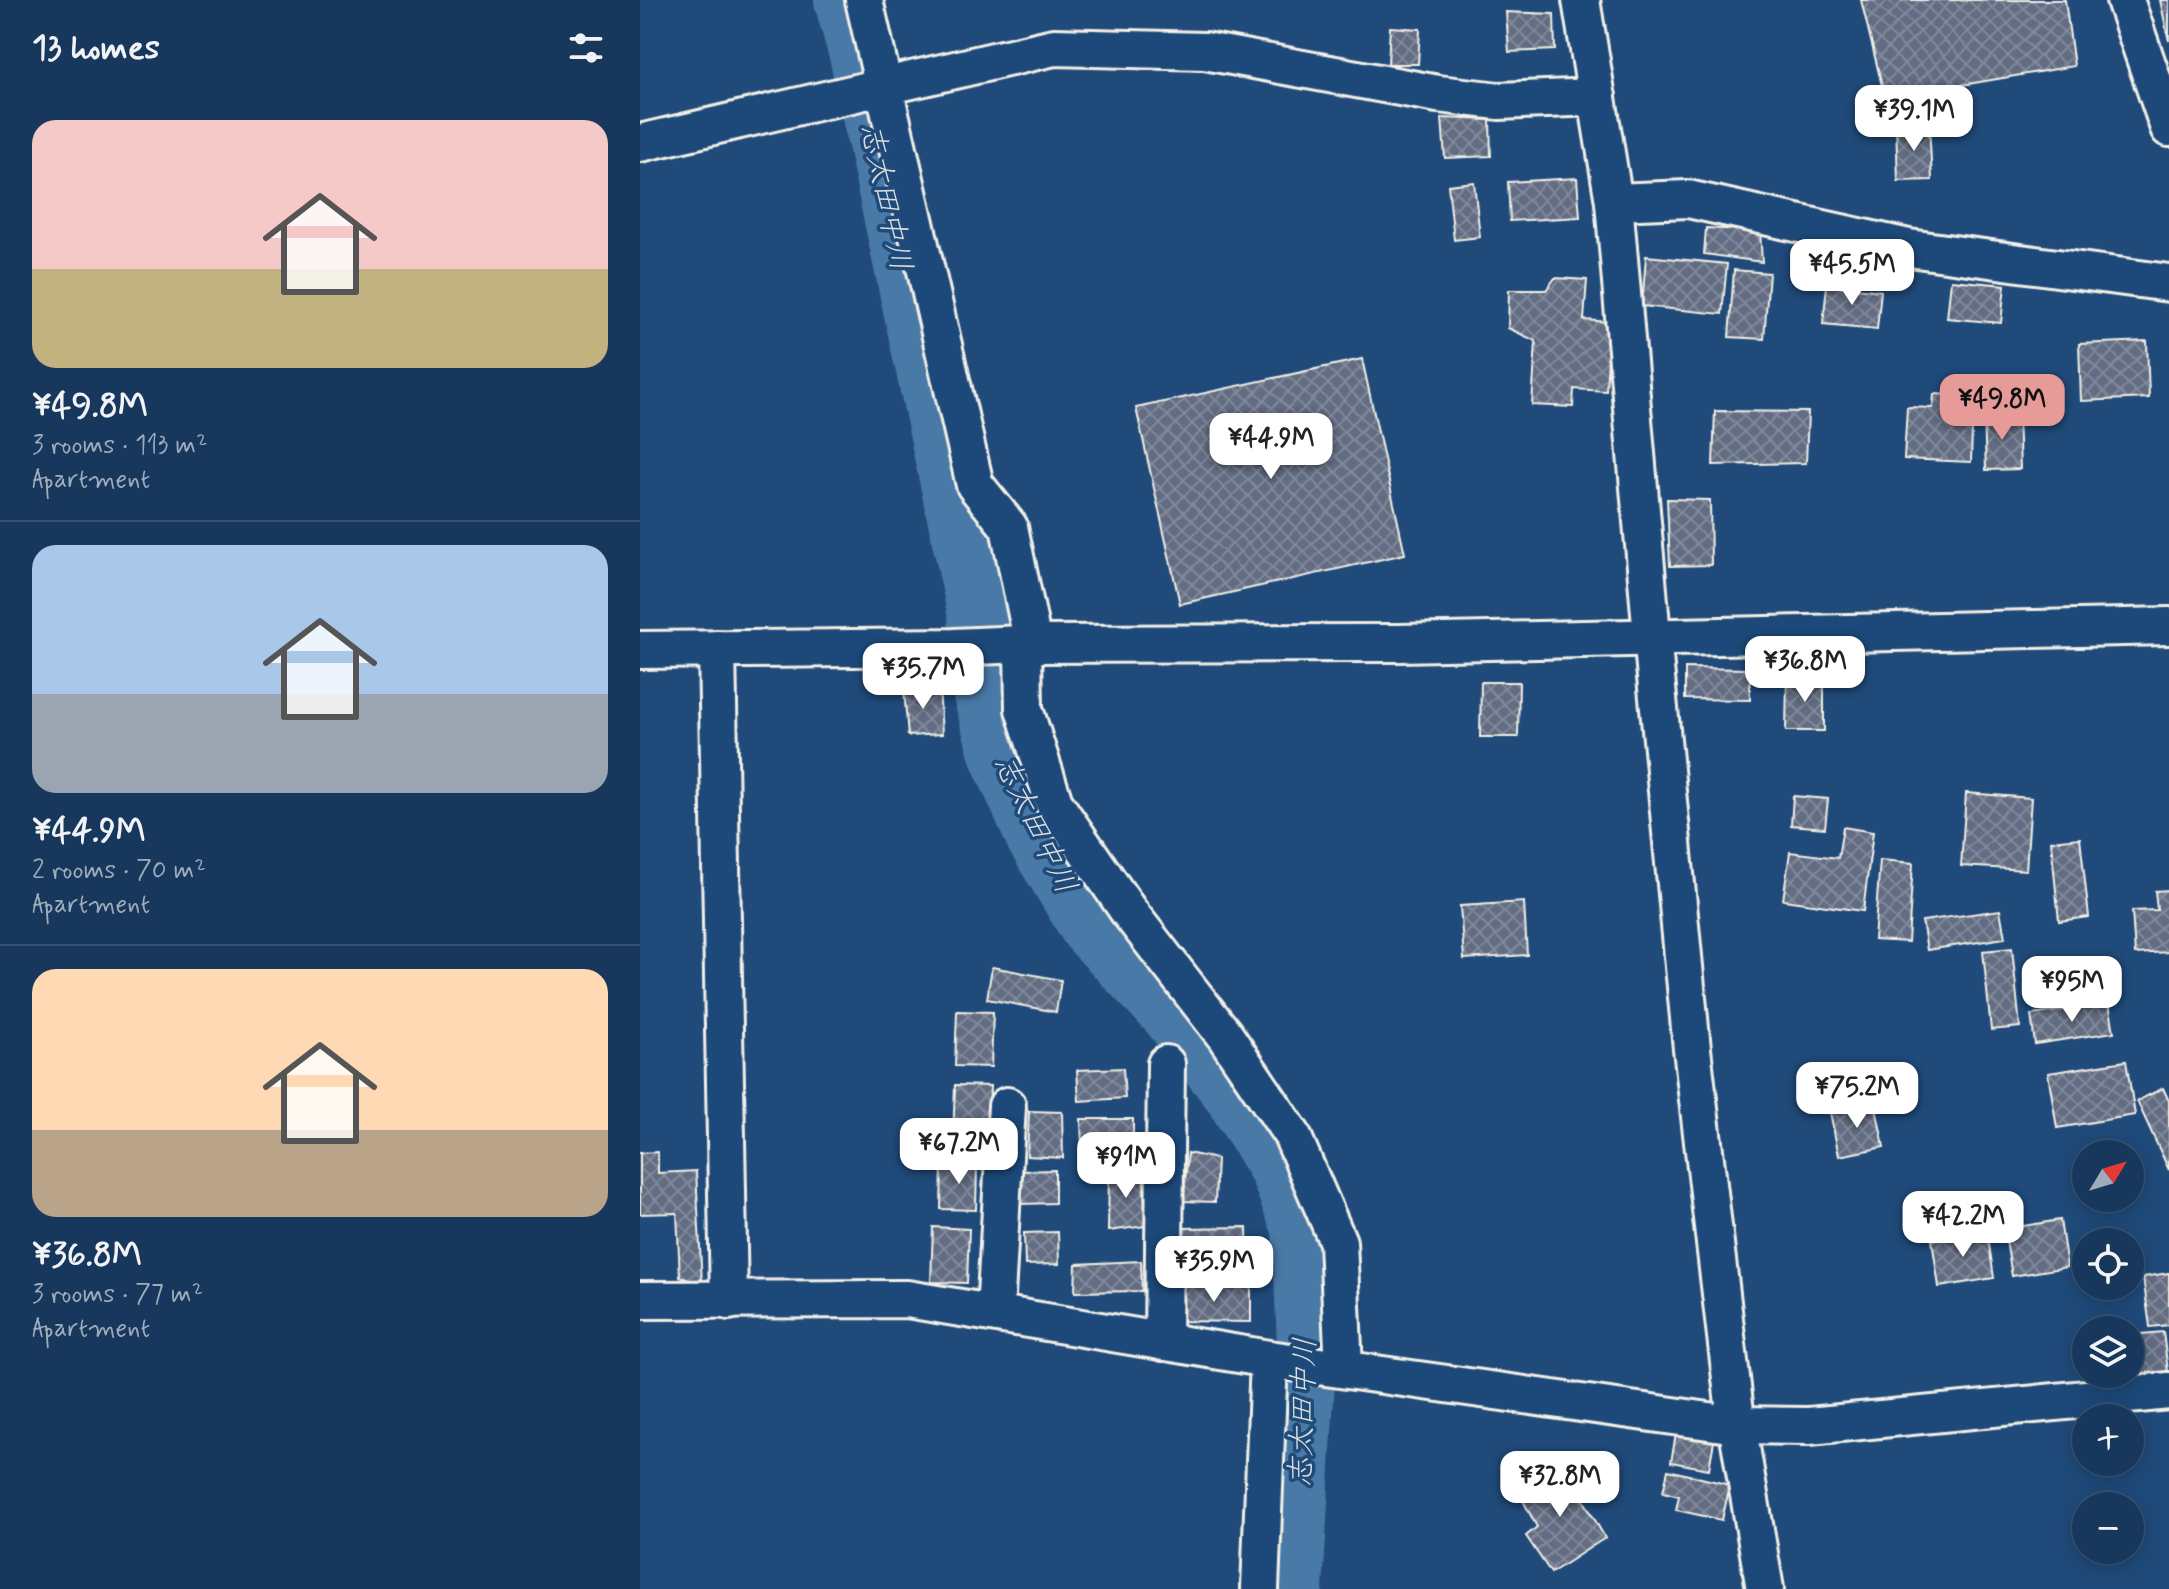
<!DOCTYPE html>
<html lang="en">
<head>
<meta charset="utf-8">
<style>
	:root { --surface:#17385c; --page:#203f62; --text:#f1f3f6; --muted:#9eacbb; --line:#365272; --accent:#e69b98 }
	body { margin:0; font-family:Mynerve,"Klee One",sans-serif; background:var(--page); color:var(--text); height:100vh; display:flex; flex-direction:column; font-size:30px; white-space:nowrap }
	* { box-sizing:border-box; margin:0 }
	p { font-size:26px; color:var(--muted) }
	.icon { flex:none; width:44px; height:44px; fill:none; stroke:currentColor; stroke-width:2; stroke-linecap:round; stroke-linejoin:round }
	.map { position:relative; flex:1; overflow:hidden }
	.panel { display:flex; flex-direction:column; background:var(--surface); width:640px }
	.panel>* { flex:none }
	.needle { width:52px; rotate:52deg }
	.controls { position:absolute; left:1432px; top:1140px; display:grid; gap:16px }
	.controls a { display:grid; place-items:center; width:72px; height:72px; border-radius:50%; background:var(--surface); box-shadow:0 4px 20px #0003,0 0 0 2px var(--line); font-size:40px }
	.price { position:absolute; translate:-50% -68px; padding:0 18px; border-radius:16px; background:#fff; color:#222; font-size:26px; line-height:52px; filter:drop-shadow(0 2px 4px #0008) }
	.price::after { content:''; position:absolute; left:50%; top:48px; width:24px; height:18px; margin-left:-12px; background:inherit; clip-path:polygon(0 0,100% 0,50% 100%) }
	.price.on { background:var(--accent); color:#111 }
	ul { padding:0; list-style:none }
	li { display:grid; align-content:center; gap:16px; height:424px; padding:0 32px }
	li+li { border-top:2px solid var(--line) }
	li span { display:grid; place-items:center; height:248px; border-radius:24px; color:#555 }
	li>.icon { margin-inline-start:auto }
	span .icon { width:144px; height:144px; fill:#fffc; stroke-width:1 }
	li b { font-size:34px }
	h2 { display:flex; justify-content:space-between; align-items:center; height:96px; padding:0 32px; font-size:34px }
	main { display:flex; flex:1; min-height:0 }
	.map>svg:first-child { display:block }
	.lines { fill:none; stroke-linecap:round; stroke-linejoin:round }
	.river { stroke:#4979a6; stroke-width:60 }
	.building { fill:url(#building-cross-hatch); stroke:#f4f1e8; stroke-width:2 }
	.minor-casing { stroke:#f4f1e8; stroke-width:42 }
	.minor { stroke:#1f4a7a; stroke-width:36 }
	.labels { text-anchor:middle; stroke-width:7; stroke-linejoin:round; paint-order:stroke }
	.water-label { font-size:30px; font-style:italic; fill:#dadfde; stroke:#1f4a7a }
</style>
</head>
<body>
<main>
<section class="panel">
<h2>13 homes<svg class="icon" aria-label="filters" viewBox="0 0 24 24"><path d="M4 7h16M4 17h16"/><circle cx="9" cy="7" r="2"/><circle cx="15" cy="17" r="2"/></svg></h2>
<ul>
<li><span style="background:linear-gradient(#f6c9c9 60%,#c2b280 0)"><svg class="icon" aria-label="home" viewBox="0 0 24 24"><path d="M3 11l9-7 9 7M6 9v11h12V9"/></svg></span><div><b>¥49.8M</b><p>3 rooms · 113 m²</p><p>Apartment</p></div></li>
<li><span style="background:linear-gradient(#a9c7e8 60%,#9aa5b1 0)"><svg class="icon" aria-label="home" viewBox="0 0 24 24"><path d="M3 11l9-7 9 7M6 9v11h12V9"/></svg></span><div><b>¥44.9M</b><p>2 rooms · 70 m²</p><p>Apartment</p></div></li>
<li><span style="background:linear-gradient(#ffd9b3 65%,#b9a48a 0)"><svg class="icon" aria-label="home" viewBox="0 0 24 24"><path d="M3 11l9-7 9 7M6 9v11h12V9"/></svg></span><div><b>¥36.8M</b><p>3 rooms · 77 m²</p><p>Apartment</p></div></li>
</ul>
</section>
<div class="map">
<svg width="1529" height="1589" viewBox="0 0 1529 1589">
	<defs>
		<pattern id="building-cross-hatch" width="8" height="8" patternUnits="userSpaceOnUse" patternTransform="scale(2)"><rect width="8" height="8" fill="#626c82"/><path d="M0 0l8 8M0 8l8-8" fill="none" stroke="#81899a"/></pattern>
	</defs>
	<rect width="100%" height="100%" fill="#1f4a7a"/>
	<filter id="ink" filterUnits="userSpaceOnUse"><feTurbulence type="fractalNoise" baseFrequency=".0125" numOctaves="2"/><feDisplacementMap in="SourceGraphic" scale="16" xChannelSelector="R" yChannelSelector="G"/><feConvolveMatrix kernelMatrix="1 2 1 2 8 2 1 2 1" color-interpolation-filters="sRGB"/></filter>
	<g filter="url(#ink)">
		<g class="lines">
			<path class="river" d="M 204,0 L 220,59 L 338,615 L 343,695 L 360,756 L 396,838 L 450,928 L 530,1013 L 593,1093 L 639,1169 L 662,1228 L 667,1345 L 653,1589"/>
		</g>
		<g class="building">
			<path d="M 1221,0 L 1425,0 L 1434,66 L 1245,98 Z"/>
			<path d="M 1520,0 L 1529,0 L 1529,41 Z"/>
			<path d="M 866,12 L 914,14 L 915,50 L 869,52 Z"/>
			<path d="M 750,27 L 780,29 L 778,64 L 748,64 Z"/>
			<path d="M 802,118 L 850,120 L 851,156 L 805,158 Z"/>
			<path d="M 1289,124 L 1292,180 L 1258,181 L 1256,126 Z"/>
			<path d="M 937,178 L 940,217 L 870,221 L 868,182 Z"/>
			<path d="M 834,182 L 840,237 L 814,240 L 808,185 Z"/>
			<path d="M 1066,228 L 1120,231 L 1122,262 L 1064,254 Z"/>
			<path d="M 1006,256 L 1087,264 L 1082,314 L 1002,306 Z"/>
			<path d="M 1094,270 L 1129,273 L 1124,339 L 1089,337 Z"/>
			<path d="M 915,278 L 947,280 L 944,320 L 970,322 L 966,391 L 934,389 L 933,407 L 892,405 L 896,341 L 868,328 L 869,290 L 906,290 Z"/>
			<path d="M 1311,280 L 1365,285 L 1361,323 L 1307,318 Z"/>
			<path d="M 1187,285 L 1241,291 L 1237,329 L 1183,324 Z"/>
			<path d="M 1507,341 L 1509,398 L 1441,401 L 1439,344 Z"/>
			<path d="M 722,359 L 765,554 L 540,604 L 496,408 Z"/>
			<path d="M 1294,394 L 1333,396 L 1331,462 L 1264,459 L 1267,407 L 1293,408 Z"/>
			<path d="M 1075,411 L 1168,412 L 1166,463 L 1073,465 Z"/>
			<path d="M 1378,413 L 1380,469 L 1346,470 L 1344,415 Z"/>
			<path d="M 1027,499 L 1070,500 L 1071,565 L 1030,566 Z"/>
			<path d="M 1045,668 L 1110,669 L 1110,700 L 1045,699 Z"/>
			<path d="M 1147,676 L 1184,676 L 1184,731 L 1146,731 Z"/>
			<path d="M 841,682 L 879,682 L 878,737 L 840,737 Z"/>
			<path d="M 299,686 L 302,734 L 268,736 L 264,690 Z"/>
			<path d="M 1326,793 L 1391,798 L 1386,870 L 1321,866 Z"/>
			<path d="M 1153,796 L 1188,799 L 1185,828 L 1151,825 Z"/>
			<path d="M 1203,827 L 1233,832 L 1223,911 L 1143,900 L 1150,852 L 1198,858 Z"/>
			<path d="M 1440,838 L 1449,917 L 1419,921 L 1411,841 Z"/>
			<path d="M 1240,860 L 1273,863 L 1268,942 L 1234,940 Z"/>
			<path d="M 1529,890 L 1529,952 L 1495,954 L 1492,911 L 1517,910 L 1515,891 Z"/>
			<path d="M 884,902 L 887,955 L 824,959 L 820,906 Z"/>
			<path d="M 1360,910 L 1365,938 L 1287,950 L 1282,921 Z"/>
			<path d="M 1372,948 L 1380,1027 L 1351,1030 L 1343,951 Z"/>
			<path d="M 352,967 L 421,980 L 416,1012 L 347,999 Z"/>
			<path d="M 1469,1003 L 1474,1032 L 1395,1044 L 1391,1015 Z"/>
			<path d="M 317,1011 L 353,1012 L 351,1067 L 315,1066 Z"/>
			<path d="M 1486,1061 L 1495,1115 L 1417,1128 L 1408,1073 Z"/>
			<path d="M 483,1068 L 485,1098 L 439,1101 L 437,1070 Z"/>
			<path d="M 315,1085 L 350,1086 L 348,1140 L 313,1139 Z"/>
			<path d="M 1523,1088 L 1529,1101 L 1529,1170 L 1497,1101 Z"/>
			<path d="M 1235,1103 L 1244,1147 L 1199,1156 L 1190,1112 Z"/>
			<path d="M 389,1111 L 422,1112 L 423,1158 L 387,1156 Z"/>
			<path d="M 441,1119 L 493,1119 L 493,1149 L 442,1151 Z"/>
			<path d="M 18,1152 L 18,1173 L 56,1171 L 62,1284 L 40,1277 L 37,1213 L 0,1214 L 0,1153 Z"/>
			<path d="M 548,1153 L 577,1159 L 575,1202 L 543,1201 Z"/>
			<path d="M 302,1162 L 337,1163 L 336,1210 L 301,1209 Z"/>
			<path d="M 503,1169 L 506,1226 L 468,1231 L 469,1170 Z"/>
			<path d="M 415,1170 L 415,1203 L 381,1204 L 380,1171 Z"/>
			<path d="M 1420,1220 L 1427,1267 L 1372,1276 L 1364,1229 Z"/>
			<path d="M 293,1227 L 329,1229 L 327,1283 L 291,1282 Z"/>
			<path d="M 607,1227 L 608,1263 L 543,1264 L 542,1228 Z"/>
			<path d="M 1347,1231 L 1354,1278 L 1299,1287 L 1292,1240 Z"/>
			<path d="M 418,1232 L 419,1264 L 385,1265 L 384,1233 Z"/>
			<path d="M 501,1261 L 502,1291 L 435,1292 L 436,1264 Z"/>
			<path d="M 1529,1273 L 1529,1325 L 1510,1327 L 1503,1277 Z"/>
			<path d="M 538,1286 L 611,1286 L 611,1322 L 537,1321 Z"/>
			<path d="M 1523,1332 L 1529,1379 L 1493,1383 L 1490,1335 Z"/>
			<path d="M 1036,1434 L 1074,1441 L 1069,1469 L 1031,1462 Z"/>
			<path d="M 922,1461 L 965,1538 L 911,1573 L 886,1536 L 897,1527 L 880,1495 L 901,1484 L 897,1473 Z"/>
			<path d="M 1028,1470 L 1090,1485 L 1082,1520 L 1036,1510 L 1039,1496 L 1023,1492 Z"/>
		</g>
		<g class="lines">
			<defs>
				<g id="minor">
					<path d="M 224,0 L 335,485 L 369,527 L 393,644"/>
					<path d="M 941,0 L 974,202 L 1012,636 L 1052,1049 L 1095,1412 L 1125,1589"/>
					<path d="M 1485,0 L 1529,128"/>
					<path d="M 0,143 L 414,47 L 565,51 L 798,94 L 859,101 L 957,97"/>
					<path d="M 974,202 L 1048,199 L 1269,248 L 1529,283"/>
					<path d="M 383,644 L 384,709 L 414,803 L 489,912 L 586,1037 L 652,1135 L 698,1242 L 704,1369"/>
					<path d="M 77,649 L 89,1301"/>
					<path d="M 0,650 L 314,647 L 383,644 L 759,643 L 1529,626"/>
					<path d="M 0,1300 L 267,1299 L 629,1359 L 1097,1425 L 1169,1426 L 1529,1391"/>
					<path d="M 355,1313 L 367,1106"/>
					<path d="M 523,1342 L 526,1064"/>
					<path d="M 620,1589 L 629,1359"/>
				</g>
			</defs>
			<use href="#minor" class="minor-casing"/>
			<use href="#minor" class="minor"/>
		</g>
	</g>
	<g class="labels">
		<g class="water-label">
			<text transform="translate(247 197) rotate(78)" y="10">志太田中川</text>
			<text transform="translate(396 824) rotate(64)" y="10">志太田中川</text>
			<text transform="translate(662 1412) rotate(-88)" y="10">志太田中川</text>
		</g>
	</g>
</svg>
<div class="controls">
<a><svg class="needle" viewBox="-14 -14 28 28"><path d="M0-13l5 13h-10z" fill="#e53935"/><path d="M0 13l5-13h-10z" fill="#9eacbb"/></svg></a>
<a><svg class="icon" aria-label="locate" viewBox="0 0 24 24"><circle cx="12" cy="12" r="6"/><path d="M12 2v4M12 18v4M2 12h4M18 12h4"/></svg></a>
<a><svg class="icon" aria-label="layers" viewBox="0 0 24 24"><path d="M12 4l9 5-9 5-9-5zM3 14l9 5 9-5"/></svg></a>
<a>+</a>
<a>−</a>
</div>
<b class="price" style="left:1274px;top:153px">¥39.1M</b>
<b class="price" style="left:1212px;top:307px">¥45.5M</b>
<b class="price on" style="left:1362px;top:442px">¥49.8M</b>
<b class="price" style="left:631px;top:481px">¥44.9M</b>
<b class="price" style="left:1165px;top:704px">¥36.8M</b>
<b class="price" style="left:283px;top:711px">¥35.7M</b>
<b class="price" style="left:1432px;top:1024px">¥95M</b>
<b class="price" style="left:1217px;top:1130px">¥75.2M</b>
<b class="price" style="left:319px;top:1186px">¥67.2M</b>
<b class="price" style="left:486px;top:1200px">¥91M</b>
<b class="price" style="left:1323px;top:1259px">¥42.2M</b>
<b class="price" style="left:574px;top:1304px">¥35.9M</b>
<b class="price" style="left:920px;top:1519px">¥32.8M</b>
</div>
</main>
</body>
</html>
